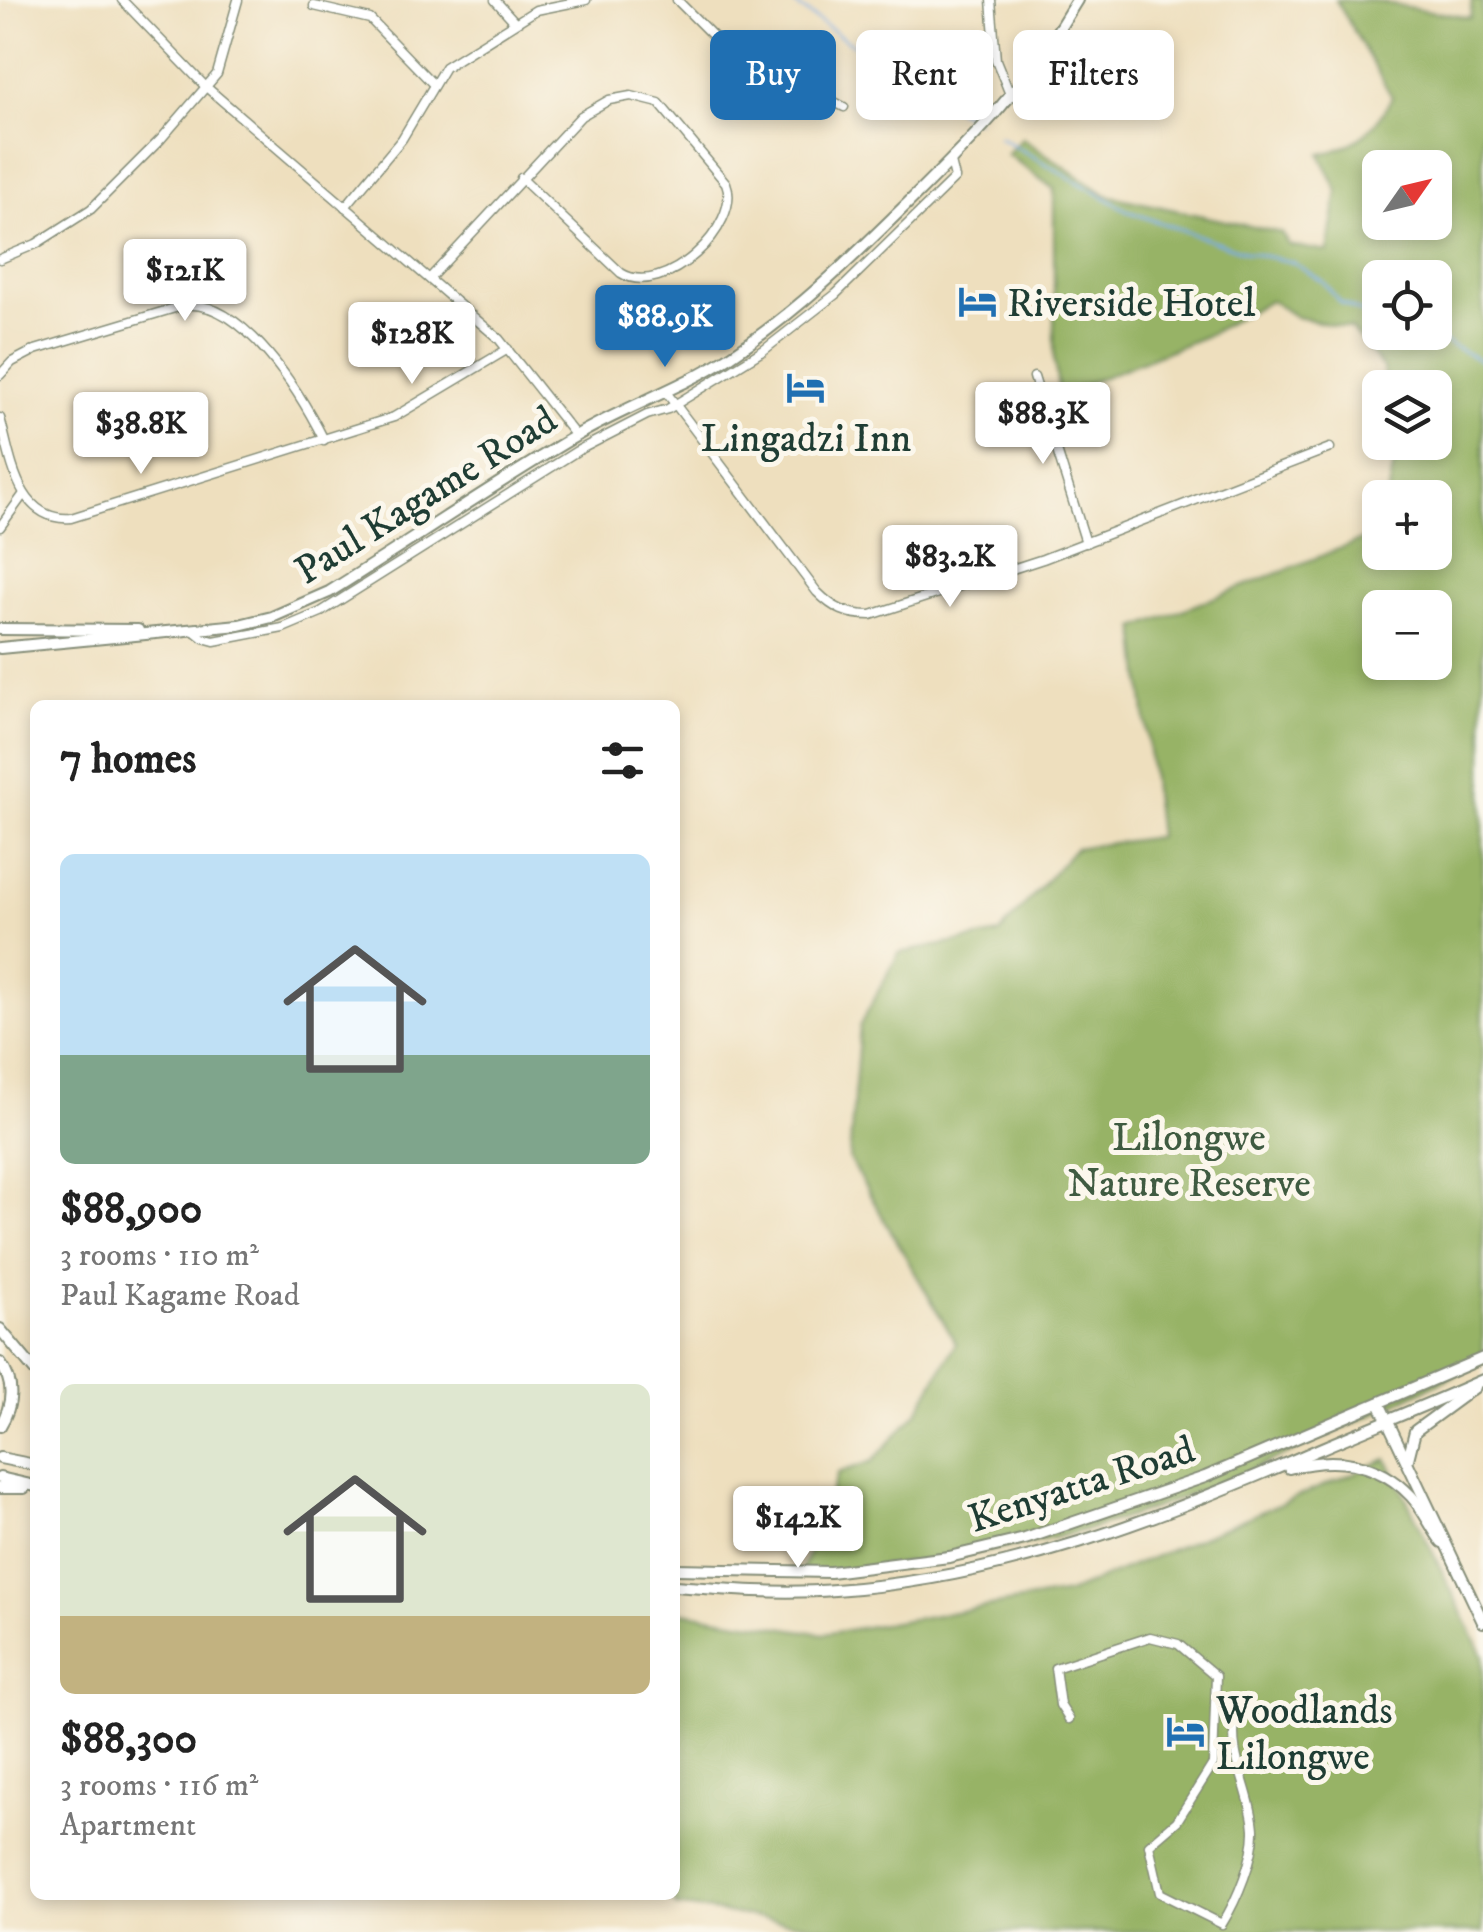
<!DOCTYPE html>
<html lang="en">
<head>
<meta charset="utf-8">
<style>
	:root { --surface:#fff; --page:#f2f2f2; --text:#222; --muted:#767676; --accent:#1f6fb2 }
	body { margin:0; font-family:"IM FELL DW Pica",serif; background:var(--page); color:var(--text); height:100vh; display:flex; flex-direction:column; font-size:38px; white-space:nowrap }
	* { box-sizing:border-box; margin:0 }
	p { font-size:32px; color:var(--muted) }
	.icon { flex:none; width:55px; height:55px; fill:none; stroke:currentColor; stroke-width:2; stroke-linecap:round; stroke-linejoin:round }
	.map { position:relative; flex:1; overflow:hidden }
	.panel { position:absolute; left:30px; top:700px; width:650px; height:1200px; display:flex; flex-direction:column; background:var(--surface); border-radius:15px; box-shadow:0 5px 15px #0003 }
	.panel>* { flex:none }
	.top-card { position:absolute; left:710px; top:30px; width:622px; height:90px; display:flex; gap:20px }
	.needle { width:65px; rotate:56deg }
	.fabs { position:absolute; left:1362px; top:150px; display:grid; gap:20px }
	.fabs a { display:grid; place-items:center; width:90px; height:90px; border-radius:15px; background:var(--surface); box-shadow:0 5px 15px #0003; font-size:50px }
	.price { position:absolute; translate:-50% -85px; padding:0 22px; border-radius:10px; background:#fff; color:#222; font-size:32px; line-height:65px; filter:drop-shadow(0 2px 5px #0008) }
	.price::after { content:''; position:absolute; left:50%; top:60px; width:30px; height:22px; margin-left:-15px; background:inherit; clip-path:polygon(0 0,100% 0,50% 100%) }
	.price.selected { background:var(--accent); color:#fff }
	ul { padding:0; list-style:none }
	li { display:grid; align-content:center; gap:20px; height:530px; padding:0 30px }
	li span { display:grid; place-items:center; height:310px; border-radius:15px; color:#555 }
	li>.icon { margin-inline-start:auto }
	span .icon { width:180px; height:180px; fill:#fffc; stroke-width:1 }
	li b { font-size:42px }
	h2 { display:flex; justify-content:space-between; align-items:center; height:120px; padding:0 30px; font-size:42px }
	.tag { padding:0 35px; border-radius:15px; background:var(--surface); box-shadow:0 5px 15px #0003; font-size:35px; line-height:90px }
	.tag.selected { background:var(--accent); color:#fff }
	.map>svg:first-child { display:block }
	.forest { fill:#97b366; stroke:#5b784d; stroke-width:2.5; fill-rule:evenodd }
	.lines { fill:none; stroke-linecap:round; stroke-linejoin:round }
	.stream { stroke:#78ade6; stroke-width:2.5 }
	.street-casing { stroke:#868e79; stroke-width:11 }
	.secondary-casing { stroke:#868e79; stroke-width:14 }
	.street { stroke:#fff; stroke-width:8 }
	.secondary { stroke:#fff; stroke-width:10 }
	.labels { text-anchor:middle; stroke-width:10; stroke-linejoin:round; paint-order:stroke }
	.poi-label { font-size:40px; fill:#1f3d34; stroke:#fbf7ec; text-anchor:start }
	.street-label { font-size:40px; fill:#1f3d34; stroke:#fbf7ec }
	.park-label { font-size:40px; fill:#3f5b41; stroke:#fbf7ec }
</style>
</head>
<body>
<div class="map">
<svg width="1483" height="1932" viewBox="0 0 1483 1932">
	<rect width="100%" height="100%" fill="#fbf7ec"/>
	<filter id="ink" filterUnits="userSpaceOnUse"><feTurbulence type="fractalNoise" baseFrequency=".01" numOctaves="2"/><feDisplacementMap in="SourceGraphic" scale="20" xChannelSelector="R" yChannelSelector="G"/><feConvolveMatrix kernelMatrix="1 2 1 2 8 2 1 2 1" color-interpolation-filters="sRGB"/></filter>
	<filter id="wash" filterUnits="userSpaceOnUse"><feTurbulence type="fractalNoise" baseFrequency=".0048" numOctaves="4" result="noise"/><feDisplacementMap in="SourceGraphic" scale="40" xChannelSelector="R" yChannelSelector="G"/><feGaussianBlur stdDeviation="2.25" result="paint"/><feColorMatrix in="noise" values="0 0 0 0 0 0 0 0 0 0 0 0 0 0 0 0 0 1.4 0 .05"/><feComposite in="paint" operator="in"/></filter>
	<g filter="url(#wash)">
		<rect width="100%" height="100%" fill="#eedfbe"/>
		<g class="forest">
			<path d="M 1336,0 L 1368,0 L 1470,18 L 1472,0 L 1483,0 L 1483,1362 C 1364,1417 1246,1479 1121,1519 C 1017,1553 908,1562 800,1576 L 838,1473 L 873,1461 L 918,1411 L 956,1343 L 849,1159 L 860,1025 L 899,953 L 999,934 L 1075,848 L 1158,837 L 1136,628 L 1380,533 L 1380,552 L 1435,552 L 1435,498 L 1388,497 L 1395,458 L 1393,443 L 1435,442 L 1435,388 L 1385,387 L 1383,368 L 1351,329 L 1296,317 L 1270,300 L 1205,336 L 1059,395 L 1054,359 L 1054,189 L 1007,154 L 1022,138 L 1106,195 L 1282,233 L 1288,245 L 1328,252 L 1338,191 L 1320,154 C 1356,148 1376,128 1392,97 ZM 1380,168 L 1435,168 L 1435,222 L 1380,222 ZM 1380,278 L 1435,278 L 1435,332 L 1380,332 ZM 1380,608 L 1435,608 L 1435,662 L 1380,662 Z"/>
			<path d="M 1387,1459 L 1483,1655 L 1483,1932 L 861,1932 L 676,1906 L 672,1895 L 675,1895 L 675,1611 L 824,1634 L 1068,1593 Z"/>
		</g>
		<g class="lines">
			<g class="stream">
				<path d="M 789,0 L 865,53 L 977,121"/>
				<path d="M 999,137 L 1130,212 L 1245,252 L 1292,262 L 1322,281 L 1341,303 L 1369,316 L 1380,312"/>
				<path d="M 1426,332 L 1483,362"/>
			</g>
		</g>
	</g>
	<g filter="url(#ink)">
		<g class="lines">
			<defs>
				<g id="street">
					<path d="M 122,0 L 205,86 L 499,339 L 576,436"/>
					<path d="M 495,0 L 515,22"/>
					<path d="M 677,0 L 715,38 L 844,107"/>
					<path d="M 991,0 L 996,60 L 1011,97"/>
					<path d="M 314,6 L 370,19 L 434,85"/>
					<path d="M 345,207 L 402,139 L 445,67 L 536,10 L 586,0"/>
					<path d="M 0,259 L 36,244 L 91,209 L 161,139 L 217,74 L 238,0"/>
					<path d="M 430,278 L 581,116 L 609,100 L 631,96 L 659,103 L 726,183 C 743,225 663,300 621,273 L 521,178"/>
					<path d="M 0,375 L 12,362 L 35,350 L 185,305 C 244,300 301,394 324,440"/>
					<path d="M 1034,377 L 1086,543"/>
					<path d="M 666,392 L 817,592 C 834,609 847,615 871,615 L 1043,559 L 1330,448"/>
					<path d="M 0,418 C 11,457 17,522 71,518 L 394,417 L 508,349"/>
					<path d="M 0,527 L 23,495"/>
					<path d="M 193,630 L 203,638 L 214,641 L 283,628 L 321,612 L 577,451 L 647,415 L 668,409 L 764,350 L 836,294 L 955,178 L 951,162"/>
					<path d="M 1069,1719 L 1060,1705 L 1055,1668 L 1150,1637 L 1178,1644 L 1216,1676 L 1213,1764 L 1177,1821 L 1149,1845 L 1160,1893 L 1222,1924 C 1237,1900 1255,1857 1254,1829 C 1251,1788 1227,1757 1236,1714"/>
				</g>
				<g id="secondary">
					<path d="M 0,629 L 138,630"/>
					<path d="M 0,648 L 239,625 L 272,617 L 329,592 C 411,541 491,486 574,437 C 624,407 680,389 729,357 C 796,313 851,259 908,203 C 977,135 1027,85 1077,0"/>
					<path d="M 0,1329 L 35,1371"/>
					<path d="M 0,1363 C 15,1383 13,1405 0,1426"/>
					<path d="M 1379,1403 L 1483,1622"/>
					<path d="M 0,1458 L 35,1465"/>
					<path d="M 1408,1459 L 1415,1431 L 1475,1387"/>
					<path d="M 1289,1468 C 1334,1456 1378,1461 1411,1496 C 1424,1510 1431,1528 1442,1542"/>
					<path d="M 0,1478 L 35,1486"/>
					<path d="M 0,1488 L 24,1488"/>
					<path d="M 675,1569 L 830,1572 L 949,1557 L 1025,1539 L 1205,1477 L 1483,1358"/>
					<path d="M 675,1586 C 728,1590 781,1594 835,1590 C 1007,1578 1158,1519 1315,1451 C 1371,1427 1427,1405 1483,1380"/>
				</g>
			</defs>
			<use href="#street" class="street-casing"/>
			<use href="#secondary" class="secondary-casing"/>
			<use href="#street" class="street"/>
			<use href="#secondary" class="secondary"/>
		</g>
	</g>
	<defs>
		<symbol id="hotel-bare" viewBox="-9 -9 18 18"><path d="M-6-4.5h1.5V1H6V5H4.5V3h-9V5H-6ZM-4 0a1.8 1.8 0 1 1 3.6 0ZM.5 0V-2.5h3Q6-2.5 6 0Z" fill="#1f6fb2" stroke="#fbf7ec" stroke-width="2.5" paint-order="stroke"/></symbol>
	</defs>
	<g fill-rule="evenodd">
		<use href="#hotel-bare" x="950" y="274" width="55" height="55"/>
		<use href="#hotel-bare" x="778" y="360" width="55" height="55"/>
		<use href="#hotel-bare" x="1158" y="1704" width="55" height="55"/>
	</g>
	<g class="labels">
		<g class="poi-label">
			<text x="1007" y="316">Riverside Hotel</text>
			<text x="806" y="451" text-anchor="middle">Lingadzi Inn</text>
			<text x="1216" y="1723">Woodlands<tspan x="1216" dy="46">Lilongwe</tspan></text>
		</g>
		<g class="street-label">
			<text transform="translate(425 494) rotate(-32)" y="14">Paul Kagame Road</text>
			<text transform="translate(1081 1483) rotate(-18)" y="14">Kenyatta Road</text>
		</g>
		<g class="park-label">
			<text x="1189" y="1150">Lilongwe<tspan x="1189" dy="46">Nature Reserve</tspan></text>
		</g>
	</g>
</svg>
<div class="fabs">
<a><svg class="needle" viewBox="-14 -14 28 28"><path d="M0-13l5 13h-10z" fill="#e53935"/><path d="M0 13l5-13h-10z" fill="#767676"/></svg></a>
<a><svg class="icon" aria-label="locate" viewBox="0 0 24 24"><circle cx="12" cy="12" r="6"/><path d="M12 2v4M12 18v4M2 12h4M18 12h4"/></svg></a>
<a><svg class="icon" aria-label="layers" viewBox="0 0 24 24"><path d="M12 4l9 5-9 5-9-5zM3 14l9 5 9-5"/></svg></a>
<a>+</a>
<a>−</a>
</div>
<b class="price" style="left:185px;top:324px">$121K</b>
<b class="price selected" style="left:665px;top:370px">$88.9K</b>
<b class="price" style="left:412px;top:387px">$128K</b>
<b class="price" style="left:1043px;top:467px">$88.3K</b>
<b class="price" style="left:141px;top:477px">$38.8K</b>
<b class="price" style="left:950px;top:610px">$83.2K</b>
<b class="price" style="left:798px;top:1571px">$142K</b>
<div class="top-card">
<a class="tag selected">Buy</a>
<a class="tag">Rent</a>
<a class="tag">Filters</a>
</div>
<section class="panel">
<h2>7 homes<svg class="icon" aria-label="filters" viewBox="0 0 24 24"><path d="M4 7h16M4 17h16"/><circle cx="9" cy="7" r="2"/><circle cx="15" cy="17" r="2"/></svg></h2>
<ul>
<li><span style="background:linear-gradient(#bfe0f5 65%,#7fa58c 0)"><svg class="icon" aria-label="home" viewBox="0 0 24 24"><path d="M3 11l9-7 9 7M6 9v11h12V9"/></svg></span><div><b>$88,900</b><p>3 rooms · 110 m²</p><p>Paul Kagame Road</p></div></li>
<li><span style="background:linear-gradient(#dfe7d0 75%,#c2b280 0)"><svg class="icon" aria-label="home" viewBox="0 0 24 24"><path d="M3 11l9-7 9 7M6 9v11h12V9"/></svg></span><div><b>$88,300</b><p>3 rooms · 116 m²</p><p>Apartment</p></div></li>
</ul>
</section>
</div>
</body>
</html>
